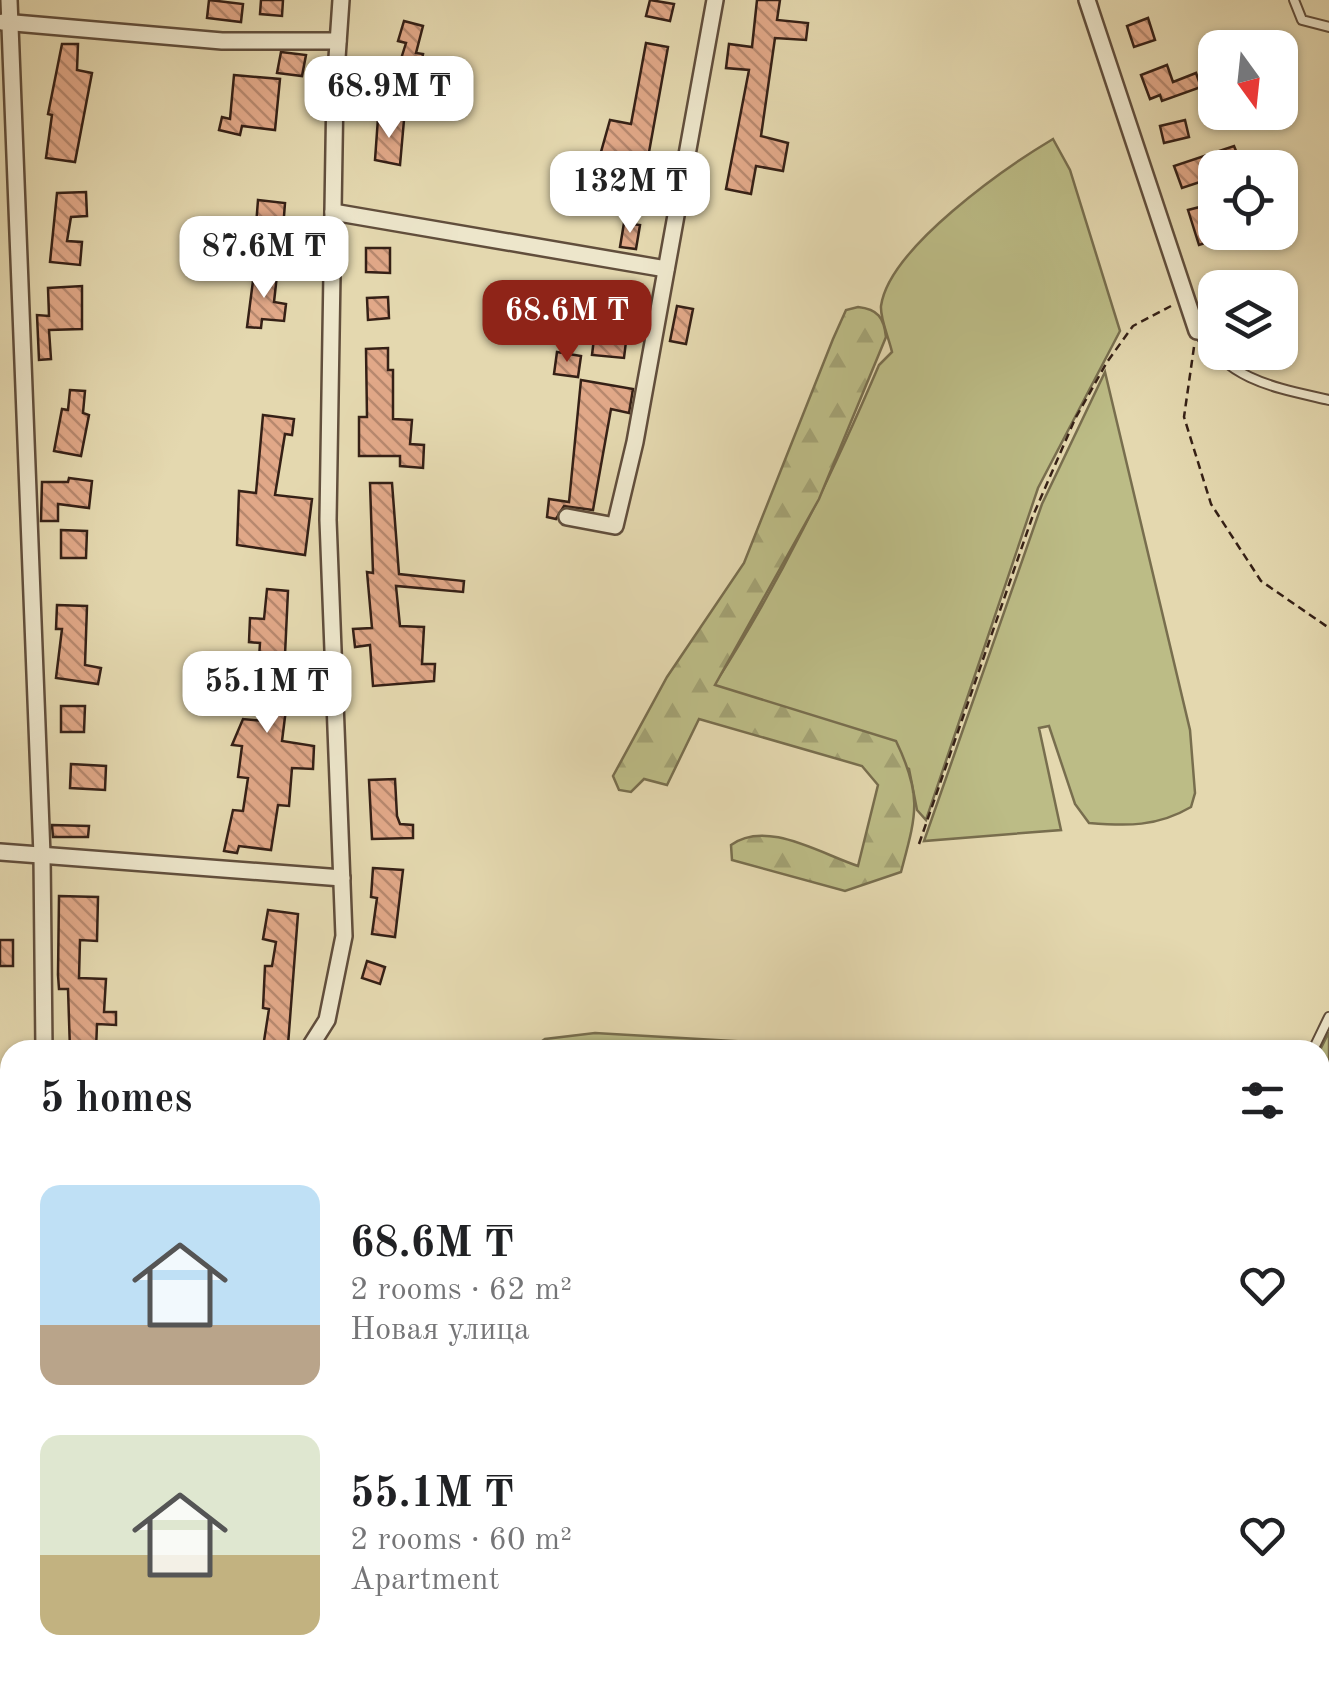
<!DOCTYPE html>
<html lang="en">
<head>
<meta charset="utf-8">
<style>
	:root { --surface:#fff; --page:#f2f2f2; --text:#202124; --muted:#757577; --accent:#8f2418 }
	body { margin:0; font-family:"Old Standard TT",serif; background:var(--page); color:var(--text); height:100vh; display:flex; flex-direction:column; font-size:38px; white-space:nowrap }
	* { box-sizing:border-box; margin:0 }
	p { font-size:32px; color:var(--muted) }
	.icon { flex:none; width:55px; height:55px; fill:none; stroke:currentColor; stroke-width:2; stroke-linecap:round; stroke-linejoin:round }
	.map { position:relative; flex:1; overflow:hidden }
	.drawer { position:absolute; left:0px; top:1040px; width:1330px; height:642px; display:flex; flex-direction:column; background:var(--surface); border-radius:30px 30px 0 0; box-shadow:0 2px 8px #0004 }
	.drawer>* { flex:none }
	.needle { width:65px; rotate:165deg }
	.buttons { position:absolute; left:1198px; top:30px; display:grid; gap:20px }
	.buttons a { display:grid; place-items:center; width:100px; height:100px; border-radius:20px; background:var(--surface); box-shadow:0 2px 8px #0004; font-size:50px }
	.price { position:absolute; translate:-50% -85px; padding:0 22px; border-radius:20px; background:#fff; color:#222; font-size:32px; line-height:65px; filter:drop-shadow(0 2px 5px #0008) }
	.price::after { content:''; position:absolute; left:50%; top:60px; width:30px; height:22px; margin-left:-15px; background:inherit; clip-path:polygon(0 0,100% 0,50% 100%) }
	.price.selected { background:var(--accent); color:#fff }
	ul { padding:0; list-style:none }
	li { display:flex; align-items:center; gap:30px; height:250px; padding:0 40px }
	li span { display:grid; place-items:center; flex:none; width:280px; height:200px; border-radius:20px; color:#555 }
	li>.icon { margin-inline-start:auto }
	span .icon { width:120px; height:120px; fill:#fffc; stroke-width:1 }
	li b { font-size:42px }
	h2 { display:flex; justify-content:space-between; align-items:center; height:120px; padding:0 40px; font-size:42px }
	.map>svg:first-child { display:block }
	.green { fill:#bcbc86; stroke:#786e4e; stroke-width:2.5 }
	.forest { fill:url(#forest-firs); stroke:#786e4e; stroke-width:2.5 }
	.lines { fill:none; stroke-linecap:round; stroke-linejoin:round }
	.stream { stroke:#737a77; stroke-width:5 }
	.building { fill:url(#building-back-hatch); stroke:#352016; stroke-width:2.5 }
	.lane-casing { stroke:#614e3c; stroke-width:12 }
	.street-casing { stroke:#614e3c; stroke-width:20 }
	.path { stroke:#352016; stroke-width:2.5; stroke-dasharray:8 5; stroke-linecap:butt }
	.lane { stroke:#ede6cb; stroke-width:8 }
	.street { stroke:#ede6cb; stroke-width:15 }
</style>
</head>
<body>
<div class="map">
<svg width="1329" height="1681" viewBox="0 0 1329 1681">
	<defs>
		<pattern id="forest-firs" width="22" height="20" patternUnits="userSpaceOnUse" patternTransform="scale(2.5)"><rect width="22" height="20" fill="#bcbc86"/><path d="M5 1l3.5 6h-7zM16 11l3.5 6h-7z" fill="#a2a173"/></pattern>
		<pattern id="building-back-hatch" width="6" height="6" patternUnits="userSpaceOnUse" patternTransform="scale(2.5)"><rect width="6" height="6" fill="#e1a888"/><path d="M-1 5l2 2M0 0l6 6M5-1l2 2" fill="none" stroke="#b7886e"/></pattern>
	</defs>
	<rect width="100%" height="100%" fill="#e4d8af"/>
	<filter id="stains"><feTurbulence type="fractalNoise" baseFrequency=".002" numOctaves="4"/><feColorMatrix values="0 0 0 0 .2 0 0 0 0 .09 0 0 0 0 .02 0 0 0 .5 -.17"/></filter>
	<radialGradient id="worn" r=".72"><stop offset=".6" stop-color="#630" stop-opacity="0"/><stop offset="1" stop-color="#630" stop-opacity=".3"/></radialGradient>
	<g class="green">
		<path d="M 1053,139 L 1070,170 L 1120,331 L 1038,488 L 926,820 L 917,810 L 909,769 L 714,685 C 780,583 831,477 879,365 L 892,352 C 889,338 880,319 881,306 C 889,248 1006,167 1053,139 Z"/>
		<path d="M 1105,372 L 1190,730 L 1195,793 L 1191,807 C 1157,827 1127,826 1089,823 L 1075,804 L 1049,726 L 1039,728 L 1061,830 L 924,841 L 1042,504 Z"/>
		<path d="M 1329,1032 L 1329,1328 L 1320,1293 L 1320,1050 Z"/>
		<path d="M 595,1033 L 805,1045 L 816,1050 L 530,1050 L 545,1039 Z"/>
		<path d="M 174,1673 L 174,1672 L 1039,1673 L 1037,1681 L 171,1681 Z"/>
	</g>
	<path class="forest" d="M 858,307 C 878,309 884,318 886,337 L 819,499 L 715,685 L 896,741 C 923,797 916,815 901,872 L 845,891 L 732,860 L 731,845 C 766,819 821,854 858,866 L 878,785 L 862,766 L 699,719 L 667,785 L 644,779 L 631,792 L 619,790 L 613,776 L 667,677 L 744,563 L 833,339 L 846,310 Z"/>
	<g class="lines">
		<path class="stream" d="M 33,1681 L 37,1672"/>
	</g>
	<g class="building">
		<path d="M 209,0 L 243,4 L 241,22 L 207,18 Z"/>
		<path d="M 261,0 L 283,0 L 282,16 L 260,14 Z"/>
		<path d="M 650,0 L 674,4 L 670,21 L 646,16 Z"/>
		<path d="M 757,0 L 780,0 L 777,20 L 808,23 L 806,40 L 775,38 L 761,136 L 788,143 L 783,171 L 756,166 L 751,194 L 726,189 L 749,70 L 726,68 L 729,44 L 752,47 Z"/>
		<path d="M 1148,18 L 1155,40 L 1134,47 L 1127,26 Z"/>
		<path d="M 404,21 L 423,26 L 416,53 L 423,54 L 415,95 L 391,91 L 406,43 L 398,41 Z"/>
		<path d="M 646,43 L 668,47 L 640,202 L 590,191 L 610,120 L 631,124 Z"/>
		<path d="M 62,44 L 78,44 L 77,70 L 92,73 L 75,162 L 46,158 L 52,115 L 48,114 Z"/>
		<path d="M 281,52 L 306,55 L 302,76 L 277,73 Z"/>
		<path d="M 1167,65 L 1173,82 L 1196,73 L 1201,87 L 1162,101 L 1160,95 L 1150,99 L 1141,75 Z"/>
		<path d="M 234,75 L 280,79 L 275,130 L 242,126 L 240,135 L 219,130 L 222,117 L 230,119 Z"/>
		<path d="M 378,118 L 404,120 L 400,165 L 375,160 Z"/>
		<path d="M 1185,120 L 1189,137 L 1164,143 L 1160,126 Z"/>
		<path d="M 1234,146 L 1243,168 L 1215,168 L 1215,177 L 1182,188 L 1174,166 Z"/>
		<path d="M 86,192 L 87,216 L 71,217 L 67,241 L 82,242 L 80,265 L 50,262 L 57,193 Z"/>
		<path d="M 258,200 L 285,203 L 283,229 L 256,226 Z"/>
		<path d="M 1215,203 L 1215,240 L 1199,245 L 1188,210 Z"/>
		<path d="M 624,223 L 640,225 L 636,249 L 620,247 Z"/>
		<path d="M 366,248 L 390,248 L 390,273 L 366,272 Z"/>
		<path d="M 254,273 L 277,275 L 274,302 L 286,304 L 284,321 L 262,319 L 261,328 L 247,327 Z"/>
		<path d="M 82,286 L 82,329 L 49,330 L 51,359 L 39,360 L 37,315 L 49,316 L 48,288 Z"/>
		<path d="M 388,297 L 389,318 L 368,320 L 367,298 Z"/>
		<path d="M 599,297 L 631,301 L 624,358 L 592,355 Z"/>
		<path d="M 677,306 L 693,309 L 686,344 L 670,341 Z"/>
		<path d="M 388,348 L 388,370 L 393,370 L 393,419 L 412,420 L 410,444 L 424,445 L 423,468 L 400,466 L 400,456 L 359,456 L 359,417 L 367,417 L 366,349 Z"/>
		<path d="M 557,352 L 581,356 L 578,377 L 554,374 Z"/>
		<path d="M 581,380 L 633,389 L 629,413 L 611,409 L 593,510 L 564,506 L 556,519 L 547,517 L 549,499 L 569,502 Z"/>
		<path d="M 70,390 L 85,391 L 83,413 L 89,415 L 81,456 L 54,451 L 62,409 L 68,410 Z"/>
		<path d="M 263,415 L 294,419 L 292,435 L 285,434 L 275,495 L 312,499 L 305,555 L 237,545 L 239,491 L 256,493 Z"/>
		<path d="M 69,478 L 92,481 L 89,508 L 58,504 L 58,521 L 41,521 L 42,482 L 68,482 Z"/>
		<path d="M 370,483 L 392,483 L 399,574 L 464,581 L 463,592 L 396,586 L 400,626 L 424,627 L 422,664 L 435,664 L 434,681 L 373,686 L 370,645 L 355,647 L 353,629 L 372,628 L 367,572 L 373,573 Z"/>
		<path d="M 61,530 L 87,531 L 86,558 L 61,558 Z"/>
		<path d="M 267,589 L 288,591 L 284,676 L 290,677 L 282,741 L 314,746 L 313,769 L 292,768 L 289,806 L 278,805 L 271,850 L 239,846 L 237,853 L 224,851 L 233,810 L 243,811 L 248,778 L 238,777 L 242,746 L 232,745 L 243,719 L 263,721 L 266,697 L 249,695 L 254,673 L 258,674 L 260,643 L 249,642 L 250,618 L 264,619 Z"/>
		<path d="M 57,605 L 87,606 L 85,665 L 101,668 L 98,684 L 56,678 L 62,629 L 56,629 Z"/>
		<path d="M 61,706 L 85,706 L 84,732 L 61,732 Z"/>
		<path d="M 71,764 L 106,766 L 105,790 L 70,788 Z"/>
		<path d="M 395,779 L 397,816 L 400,824 L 413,825 L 413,838 L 372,839 L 369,780 Z"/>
		<path d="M 52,825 L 89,826 L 88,837 L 53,837 Z"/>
		<path d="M 373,868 L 403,870 L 395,937 L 372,934 L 377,898 L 371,897 Z"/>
		<path d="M 59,896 L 98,897 L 97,941 L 80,940 L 79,978 L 106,979 L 104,1012 L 116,1012 L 116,1025 L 97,1024 L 96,1050 L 70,1050 L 68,989 L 59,989 L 58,975 Z"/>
		<path d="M 268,910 L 298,914 L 288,1045 L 264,1041 L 269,1009 L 263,1008 L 265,966 L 272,966 L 276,942 L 263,939 Z"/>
		<rect x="0" y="940" width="13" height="26"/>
		<path d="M 367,961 L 385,967 L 380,984 L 362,978 Z"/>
	</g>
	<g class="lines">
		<defs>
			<g id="lane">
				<path d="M 1294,0 L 1302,20 L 1329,27"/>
				<path d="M 1197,331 C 1231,381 1273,387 1329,400"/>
				<path d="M 1313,1050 L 1329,1017"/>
				<path d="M 1320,1324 L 1329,1353"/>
			</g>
			<g id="street">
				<path d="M 9,0 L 42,855 L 44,1050"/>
				<path d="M 1087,0 L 1197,331"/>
				<path d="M 3,22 L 222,41 L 338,41"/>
				<path d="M 333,212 L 666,269"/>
				<path d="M 567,517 L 615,526 L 635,442 L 715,0"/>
				<path d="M 0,852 L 342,878"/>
				<path d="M 308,1050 L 327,1020 L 344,936 L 328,520 L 335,87 L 341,0"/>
				<path d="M 21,1681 L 25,1672"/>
			</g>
		</defs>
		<use href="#lane" class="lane-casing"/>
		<use href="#street" class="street-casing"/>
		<g class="path">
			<path d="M 1194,347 L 1184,417 L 1211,504 L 1261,581 L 1329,628"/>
			<path d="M 919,844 L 1032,518 L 1075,419 L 1107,362 L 1133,326 L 1171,306"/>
		</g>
		<use href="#lane" class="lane"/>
		<use href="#street" class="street"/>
	</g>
	<rect width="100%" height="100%" filter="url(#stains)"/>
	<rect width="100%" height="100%" fill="url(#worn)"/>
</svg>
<div class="buttons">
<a><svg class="needle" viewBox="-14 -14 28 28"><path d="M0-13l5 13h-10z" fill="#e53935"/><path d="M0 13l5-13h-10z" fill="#757577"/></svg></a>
<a><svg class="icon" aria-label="locate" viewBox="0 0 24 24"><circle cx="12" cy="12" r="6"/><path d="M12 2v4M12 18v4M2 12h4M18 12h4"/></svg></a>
<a><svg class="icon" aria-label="layers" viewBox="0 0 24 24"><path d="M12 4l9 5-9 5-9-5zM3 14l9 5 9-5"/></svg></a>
</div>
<b class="price" style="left:389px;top:141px">68.9M ₸</b>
<b class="price" style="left:630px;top:236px">132M ₸</b>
<b class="price" style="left:264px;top:301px">87.6M ₸</b>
<b class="price selected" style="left:567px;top:365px">68.6M ₸</b>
<b class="price" style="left:267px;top:736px">55.1M ₸</b>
<section class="drawer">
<h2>5 homes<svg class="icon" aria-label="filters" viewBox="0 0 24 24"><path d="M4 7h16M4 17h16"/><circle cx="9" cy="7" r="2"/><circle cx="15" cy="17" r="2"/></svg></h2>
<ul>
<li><span style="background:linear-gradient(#bfe0f5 70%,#b9a48a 0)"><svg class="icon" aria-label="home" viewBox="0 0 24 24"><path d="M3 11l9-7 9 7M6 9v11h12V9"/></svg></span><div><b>68.6M ₸</b><p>2 rooms · 62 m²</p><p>Новая улица</p></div><svg class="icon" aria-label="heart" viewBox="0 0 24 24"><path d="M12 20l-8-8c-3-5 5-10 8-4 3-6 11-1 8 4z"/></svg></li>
<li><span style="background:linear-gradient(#dfe7d0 60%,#c2b280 0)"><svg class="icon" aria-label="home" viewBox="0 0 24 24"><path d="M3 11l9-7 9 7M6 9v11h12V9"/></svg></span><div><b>55.1M ₸</b><p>2 rooms · 60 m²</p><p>Apartment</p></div><svg class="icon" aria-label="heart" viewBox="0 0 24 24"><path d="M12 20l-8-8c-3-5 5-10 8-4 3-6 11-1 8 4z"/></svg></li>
</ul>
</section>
</div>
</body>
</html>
